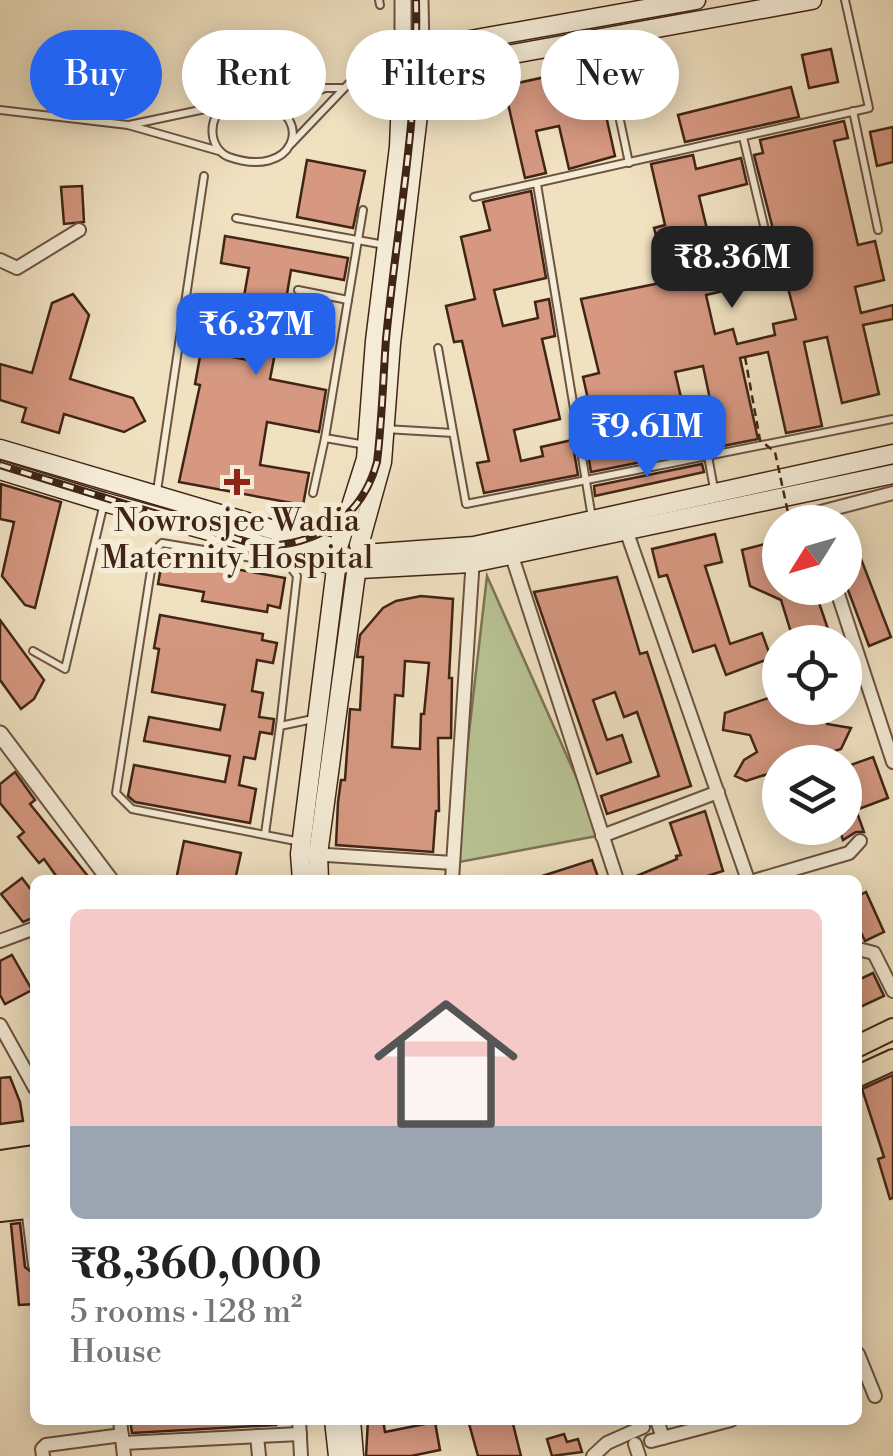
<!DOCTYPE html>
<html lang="en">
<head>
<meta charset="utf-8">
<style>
	:root { --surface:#fff; --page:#f6f6f6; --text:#222; --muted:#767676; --line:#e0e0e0; --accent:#2563eb }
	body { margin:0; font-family:"Libre Bodoni",serif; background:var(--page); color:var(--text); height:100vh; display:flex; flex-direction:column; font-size:38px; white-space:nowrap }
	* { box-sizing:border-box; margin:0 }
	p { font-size:32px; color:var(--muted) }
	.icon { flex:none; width:55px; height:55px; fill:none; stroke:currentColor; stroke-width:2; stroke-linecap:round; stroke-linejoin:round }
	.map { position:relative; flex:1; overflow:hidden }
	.panel { position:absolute; left:30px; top:875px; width:832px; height:550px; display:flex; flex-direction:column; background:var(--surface); border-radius:15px; box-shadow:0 5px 25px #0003 }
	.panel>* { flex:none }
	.banner { position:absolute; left:30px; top:30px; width:835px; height:90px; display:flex; gap:20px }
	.needle { width:65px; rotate:233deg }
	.controls { position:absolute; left:762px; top:505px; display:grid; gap:20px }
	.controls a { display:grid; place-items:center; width:100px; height:100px; border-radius:50%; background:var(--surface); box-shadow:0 5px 25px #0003; font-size:50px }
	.price { position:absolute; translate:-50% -85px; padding:0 22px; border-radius:20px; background:var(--accent); color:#fff; font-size:32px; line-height:65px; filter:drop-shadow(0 2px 5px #0008) }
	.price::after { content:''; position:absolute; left:50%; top:60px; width:30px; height:22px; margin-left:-15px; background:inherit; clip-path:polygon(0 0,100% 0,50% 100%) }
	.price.current { background:#222; color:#fff }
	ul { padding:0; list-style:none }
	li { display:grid; align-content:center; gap:20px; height:530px; padding:0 40px }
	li+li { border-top:2px solid var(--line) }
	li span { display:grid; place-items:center; height:310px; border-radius:15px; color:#555 }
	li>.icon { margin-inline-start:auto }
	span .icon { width:180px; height:180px; fill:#fffc; stroke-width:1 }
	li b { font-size:42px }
	.chip { padding:0 35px; border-radius:45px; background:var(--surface); box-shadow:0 5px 25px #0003; font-size:35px; line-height:90px }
	.chip.current { background:var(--accent); color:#fff }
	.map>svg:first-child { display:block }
	.green { fill:#b8c394; stroke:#7c7454; stroke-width:2.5 }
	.building { fill:#d69881; stroke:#402415; stroke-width:2.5; fill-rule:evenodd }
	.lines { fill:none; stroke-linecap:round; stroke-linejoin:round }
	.service-casing { stroke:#6c5340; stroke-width:10 }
	.minor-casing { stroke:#6c5340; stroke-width:16 }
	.tertiary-casing { stroke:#6c5340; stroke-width:19 }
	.secondary-casing { stroke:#402415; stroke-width:21 }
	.trunk-casing { stroke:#402415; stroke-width:24 }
	.service { stroke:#f5ecd7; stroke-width:6 }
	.minor { stroke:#f5ecd7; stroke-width:12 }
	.tertiary { stroke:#f5ecd7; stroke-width:15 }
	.secondary { stroke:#f5ecd7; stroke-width:18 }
	.trunk { stroke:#f0e1c1; stroke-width:20 }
	.rail-casing { stroke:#402415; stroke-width:8 }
	.rail { stroke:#f5ecd7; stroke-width:4; stroke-dasharray:11; stroke-linecap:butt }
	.path-bridge { stroke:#402415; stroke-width:2.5; stroke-dasharray:8 5; stroke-linecap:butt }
	.poi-dot { fill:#8f2418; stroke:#f5ecd7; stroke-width:4 }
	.labels { text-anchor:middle; stroke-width:10; stroke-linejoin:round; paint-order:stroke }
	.poi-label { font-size:32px; fill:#402415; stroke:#f5ecd7 }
</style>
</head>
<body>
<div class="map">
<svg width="893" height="1456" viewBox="0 0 893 1456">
	<rect width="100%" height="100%" fill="#f0e1c1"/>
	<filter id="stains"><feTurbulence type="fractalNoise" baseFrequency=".002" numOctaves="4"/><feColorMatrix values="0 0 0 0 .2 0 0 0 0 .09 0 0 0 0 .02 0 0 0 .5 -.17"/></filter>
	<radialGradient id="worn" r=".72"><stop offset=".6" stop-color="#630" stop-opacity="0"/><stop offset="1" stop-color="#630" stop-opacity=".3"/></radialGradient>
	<path class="green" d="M 487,576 L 602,835 L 454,863 Z"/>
	<g class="building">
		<path d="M 831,49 L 838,82 L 809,88 L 802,55 Z"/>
		<path d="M 595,66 L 615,156 L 569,169 L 559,126 L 536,131 L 546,173 L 525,178 L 504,86 Z"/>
		<path d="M 791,87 L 799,117 L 685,142 L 678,115 Z"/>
		<path d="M 844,121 L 848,138 L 834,141 L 858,245 L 875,241 L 884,280 L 855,287 L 861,313 L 893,305 L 893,319 L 863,325 L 879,394 L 842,403 L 827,337 L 804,342 L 822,426 L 786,433 L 768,352 L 740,358 L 758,439 L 591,472 L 586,441 L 597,439 L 583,377 L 599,373 L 581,299 L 680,279 L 674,252 L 661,255 L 654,228 L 665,225 L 651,164 L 693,155 L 696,169 L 741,158 L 747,184 L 699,196 L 713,254 L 744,247 L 753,284 L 706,295 L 715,334 L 733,329 L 737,344 L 775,335 L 773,324 L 796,319 L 754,155 L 763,153 L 760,140 ZM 703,366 L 711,404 L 684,410 L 675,372 Z"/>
		<path d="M 893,127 L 893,162 L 877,166 L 870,132 Z"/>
		<path d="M 307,160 L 365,171 L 353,228 L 297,217 Z"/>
		<path d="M 82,186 L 84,222 L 64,224 L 61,187 Z"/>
		<path d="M 531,191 L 546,278 L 494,290 L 503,326 L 538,318 L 535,302 L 549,299 L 555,336 L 542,339 L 560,419 L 514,430 L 521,461 L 543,456 L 541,447 L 572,440 L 578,475 L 484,493 L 477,463 L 489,461 L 462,341 L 454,342 L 446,306 L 475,299 L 461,237 L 490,230 L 483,202 Z"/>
		<path d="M 225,236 L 348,258 L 344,280 L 291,270 L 283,318 L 334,327 L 331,347 L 278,338 L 270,379 L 326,390 L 319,432 L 267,422 L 260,465 L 309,473 L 303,505 L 179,482 L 200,385 L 195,384 L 201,351 L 259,362 L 263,338 L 210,329 L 216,297 L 243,302 L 249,268 L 221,263 Z"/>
		<path d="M 73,294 L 89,315 L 70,379 L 133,398 L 145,421 L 124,432 L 64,414 L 59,433 L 22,422 L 26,408 L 0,400 L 0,364 L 32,373 L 52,303 Z"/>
		<path d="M 702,464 L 704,472 L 595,496 L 594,486 Z"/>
		<path d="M 1,484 L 61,502 L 35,608 L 25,605 L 2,576 L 14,522 L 0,519 Z"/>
		<path d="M 715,534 L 722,562 L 705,566 L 730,644 L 762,633 L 771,658 L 726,675 L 715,645 L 693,652 L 667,575 L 659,577 L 652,549 Z"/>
		<path d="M 773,542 L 780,550 L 780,588 L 814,588 L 831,638 L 818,642 L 794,642 L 781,600 L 750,586 L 742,550 Z"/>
		<path d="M 858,551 L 891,637 L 869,646 L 845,582 L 845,556 Z"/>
		<path d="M 163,556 L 285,578 L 280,608 L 268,605 L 267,612 L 202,601 L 204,592 L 158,584 Z"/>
		<path d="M 617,577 L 640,654 L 647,652 L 691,786 L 607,814 L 601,796 L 659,776 L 637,712 L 624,717 L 615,692 L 593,700 L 607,740 L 622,735 L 631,762 L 597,774 L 534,592 Z"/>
		<path d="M 421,596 L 453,599 L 449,678 L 452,678 L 451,738 L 438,738 L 439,811 L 436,811 L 433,852 L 336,845 L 338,802 L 341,780 L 345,780 L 350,709 L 360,710 L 363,657 L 357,657 L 360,635 L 383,608 L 396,601 ZM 405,661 L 429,663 L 424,714 L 421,714 L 420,749 L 392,747 L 395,695 L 403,696 Z"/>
		<path d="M 160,615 L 263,634 L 262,640 L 277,643 L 273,663 L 257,660 L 252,691 L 263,693 L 259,717 L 274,719 L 272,734 L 260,732 L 255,759 L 244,757 L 239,785 L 256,789 L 250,823 L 135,802 L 128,796 L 134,765 L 225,782 L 230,756 L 144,741 L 149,717 L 220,730 L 225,705 L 152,692 L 159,649 L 154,648 Z"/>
		<path d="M 0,620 L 44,680 L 34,699 L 21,709 L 0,680 Z"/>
		<path d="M 780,694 L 780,708 L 827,708 L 827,724 L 851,728 L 841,749 L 801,762 L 780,762 L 780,770 L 746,781 L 735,776 L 744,760 L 757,752 L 750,735 L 723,730 L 725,713 Z"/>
		<path d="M 873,757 L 888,798 L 856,810 L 864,832 L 856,832 L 843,840 L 839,828 L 845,828 L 845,767 Z"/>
		<path d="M 15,772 L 35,800 L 30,804 L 91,880 L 59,880 L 44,859 L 39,863 L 18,837 L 24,832 L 0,803 L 0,784 Z"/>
		<path d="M 705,811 L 723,871 L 695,880 L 627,880 L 677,859 L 676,856 L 681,855 L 670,823 Z"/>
		<path d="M 184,841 L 241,853 L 235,880 L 176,880 Z"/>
		<path d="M 592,860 L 599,880 L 536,880 L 536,878 Z"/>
		<path d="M 22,878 L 35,895 L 35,917 L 23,922 L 1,894 Z"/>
		<path d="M 866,892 L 884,932 L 865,941 L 858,926 L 858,896 Z"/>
		<path d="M 12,955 L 32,990 L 5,1004 L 0,995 L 0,961 Z"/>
		<path d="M 873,973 L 884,996 L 858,1008 L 858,980 Z"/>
		<path d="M 893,1075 L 893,1198 L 890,1199 L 878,1159 L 884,1157 L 862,1089 Z"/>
		<path d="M 10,1077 L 20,1102 L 23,1121 L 0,1124 L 0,1078 Z"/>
		<path d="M 20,1223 L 25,1267 L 35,1275 L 35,1304 L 19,1305 L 11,1224 Z"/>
		<path d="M 130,1420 L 275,1420 L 276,1425 L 132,1433 Z"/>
		<path d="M 368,1420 L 383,1420 L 385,1432 L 435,1422 L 440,1450 L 411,1456 L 366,1456 Z"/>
		<path d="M 468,1420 L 512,1420 L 521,1456 L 478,1456 Z"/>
		<path d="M 564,1434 L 567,1442 L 578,1439 L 582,1452 L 552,1456 L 547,1439 Z"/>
	</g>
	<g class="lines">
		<defs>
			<g id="service">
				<path d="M 379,0 L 380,5"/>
				<path d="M 609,68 L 629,163"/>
				<path d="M 265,103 C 315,118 294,180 229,157 C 208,149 207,116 226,106 C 236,101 254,104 265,103 Z"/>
				<path d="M 278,107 L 325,88 L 342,88"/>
				<path d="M 0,110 L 128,125 L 219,151"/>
				<path d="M 853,111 L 878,230"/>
				<path d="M 129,125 L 224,105"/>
				<path d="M 743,137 L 770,251"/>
				<path d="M 291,144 L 375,56 L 401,53"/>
				<path d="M 537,184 L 592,518"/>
				<path d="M 474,197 L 869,108 L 845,0"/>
				<path d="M 363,210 L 325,438 L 366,445"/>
				<path d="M 236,218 L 385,245"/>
				<path d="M 298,290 L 348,300"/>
				<path d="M 438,348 L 466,504 L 893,419"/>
				<path d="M 385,429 L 453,433"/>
				<path d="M 708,456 L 714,489"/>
				<path d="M 157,491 L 204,176"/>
				<path d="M 313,493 L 325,438"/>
				<path d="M 33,651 L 65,669 L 104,503"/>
				<path d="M 280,726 L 297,576 L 288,564 L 162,543 L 154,551 L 116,793 L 132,809 L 301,842"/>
				<path d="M 265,834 L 280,726 L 313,719"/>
			</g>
			<g id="minor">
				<path d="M 0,260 L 17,268 L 79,230"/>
				<path d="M 813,514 L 893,493"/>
				<path d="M 626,530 L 748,880"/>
				<path d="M 510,550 L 617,880"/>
				<path d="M 836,588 L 893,762"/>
				<path d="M 602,836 L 718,792"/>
				<path d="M 311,854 L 453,863"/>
				<path d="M 452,880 L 473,558"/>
				<path d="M 757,880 L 849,853 L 860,841"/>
				<path d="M 0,941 L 35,928"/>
				<path d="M 858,949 L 874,953 L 893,991"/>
				<path d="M 0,1025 L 35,1088"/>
				<path d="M 28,1207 L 35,1265"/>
				<path d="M 858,1354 L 875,1396"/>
				<path d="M 120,1420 L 124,1456"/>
				<path d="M 299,1420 L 301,1456"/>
				<path d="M 657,1420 L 663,1438"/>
				<path d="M 257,1436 L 259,1456"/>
				<path d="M 651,1441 L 731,1420"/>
				<path d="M 123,1443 L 300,1434"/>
				<path d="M 635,1444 L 639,1456"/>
				<path d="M 43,1456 L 42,1449 L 46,1445 L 122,1435"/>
				<path d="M 593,1456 L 607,1443 L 643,1427"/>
			</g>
			<g id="tertiary">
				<path d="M 403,0 L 403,52"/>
				<path d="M 420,0 L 421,49"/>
				<path d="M 0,734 L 110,880"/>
			</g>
			<g id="secondary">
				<path d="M 413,72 L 812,0"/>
				<path d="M 0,449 L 335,548"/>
				<path d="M 0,470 L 104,502 L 333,565"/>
				<path d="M 339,544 L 366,459 L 375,341 L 399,147 L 403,52 L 696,0"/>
				<path d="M 359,545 L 382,462 L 391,343 L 418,115 L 421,49"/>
				<path d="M 364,554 L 474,546 L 893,454"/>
				<path d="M 360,569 L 472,563 L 893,474"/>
				<path d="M 302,880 L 300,854 L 336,569"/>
				<path d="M 319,880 L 318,854 L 356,573"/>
				<path d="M 334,1420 L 338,1456"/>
				<path d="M 351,1420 L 354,1456"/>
			</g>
			<g id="trunk">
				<path d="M 858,1046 L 893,1029"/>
				<path d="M 858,1076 L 893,1060"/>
				<path d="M 0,1161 L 35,1156"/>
				<path d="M 0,1176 L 35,1171"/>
				<path d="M 0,1194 L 35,1189"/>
				<path d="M 0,1211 L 35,1207"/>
			</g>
		</defs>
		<use href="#service" class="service-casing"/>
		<use href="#minor" class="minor-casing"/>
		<use href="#tertiary" class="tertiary-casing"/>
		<use href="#secondary" class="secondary-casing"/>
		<use href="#trunk" class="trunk-casing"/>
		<use href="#service" class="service"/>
		<use href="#minor" class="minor"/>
		<use href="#tertiary" class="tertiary"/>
		<use href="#secondary" class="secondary"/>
		<use href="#trunk" class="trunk"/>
		<defs>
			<path id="rail" d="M 0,465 L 260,546 C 317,546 362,518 377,462 C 382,421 383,380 386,339 C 397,225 419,115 416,0"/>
		</defs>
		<use href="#rail" class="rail-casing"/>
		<use href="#rail" class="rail"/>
		<path class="path-bridge" d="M 745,357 L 760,440 L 775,452 L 790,522"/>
	</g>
	<path class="poi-dot" d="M232 467h10v10h10v10h-10v10h-10v-10h-10v-10h10z"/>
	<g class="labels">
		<g class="poi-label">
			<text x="237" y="531">Nowrosjee Wadia<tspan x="237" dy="37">Maternity Hospital</tspan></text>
		</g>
	</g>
	<rect width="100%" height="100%" filter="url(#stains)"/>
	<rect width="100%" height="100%" fill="url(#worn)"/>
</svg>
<div class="controls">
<a><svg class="needle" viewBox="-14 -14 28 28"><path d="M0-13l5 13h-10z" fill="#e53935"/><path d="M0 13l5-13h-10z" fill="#767676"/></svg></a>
<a><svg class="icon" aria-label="locate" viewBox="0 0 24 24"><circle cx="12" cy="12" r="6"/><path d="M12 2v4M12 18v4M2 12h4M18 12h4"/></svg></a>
<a><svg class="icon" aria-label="layers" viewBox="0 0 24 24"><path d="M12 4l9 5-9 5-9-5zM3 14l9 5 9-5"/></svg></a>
</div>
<b class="price current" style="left:732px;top:311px">₹8.36M</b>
<b class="price" style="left:256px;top:378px">₹6.37M</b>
<b class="price" style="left:647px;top:480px">₹9.61M</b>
<div class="banner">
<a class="chip current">Buy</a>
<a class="chip">Rent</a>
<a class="chip">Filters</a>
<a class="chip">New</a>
</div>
<section class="panel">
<ul>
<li><span style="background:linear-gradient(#f6c9c9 70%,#9aa5b1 0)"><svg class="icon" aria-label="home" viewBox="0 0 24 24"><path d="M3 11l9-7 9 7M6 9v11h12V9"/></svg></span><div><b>₹8,360,000</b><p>5 rooms · 128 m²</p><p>House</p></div></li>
</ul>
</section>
</div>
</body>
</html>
